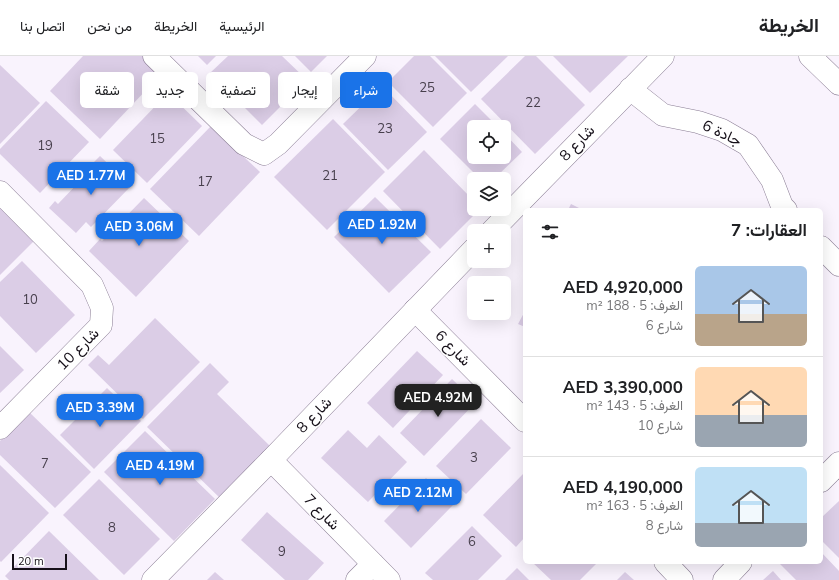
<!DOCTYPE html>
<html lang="ar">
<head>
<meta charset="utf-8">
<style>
	:root { --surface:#fff; --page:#f2f2f2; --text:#202124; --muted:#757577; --line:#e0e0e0; --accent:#1a73e8 }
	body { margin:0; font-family:Mulish,Vazirmatn,sans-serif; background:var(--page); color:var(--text); direction:rtl; height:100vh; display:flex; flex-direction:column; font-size:15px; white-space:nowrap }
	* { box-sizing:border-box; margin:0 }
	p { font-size:13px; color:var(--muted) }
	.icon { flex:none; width:22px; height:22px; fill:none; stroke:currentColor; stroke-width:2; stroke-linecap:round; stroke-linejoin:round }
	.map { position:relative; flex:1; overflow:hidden; direction:ltr }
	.panel { position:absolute; left:523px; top:152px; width:300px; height:356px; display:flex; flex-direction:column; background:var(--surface); border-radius:6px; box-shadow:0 4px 16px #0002; direction:rtl }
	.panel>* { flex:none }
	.hud { position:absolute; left:12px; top:16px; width:380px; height:36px; direction:rtl; display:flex; gap:8px }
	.controls { position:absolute; left:467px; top:64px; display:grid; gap:8px }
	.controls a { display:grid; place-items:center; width:44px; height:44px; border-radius:6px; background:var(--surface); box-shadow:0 4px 16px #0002; font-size:20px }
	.scale { position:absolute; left:12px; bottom:10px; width:55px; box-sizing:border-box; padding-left:4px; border:2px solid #161019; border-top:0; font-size:11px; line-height:14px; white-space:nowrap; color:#161019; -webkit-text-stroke:3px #fff; paint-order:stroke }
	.price { position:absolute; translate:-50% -34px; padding:0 9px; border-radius:8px; background:var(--accent); color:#fff; font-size:13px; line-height:26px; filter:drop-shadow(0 1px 2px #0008) }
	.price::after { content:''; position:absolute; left:50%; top:24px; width:12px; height:9px; margin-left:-6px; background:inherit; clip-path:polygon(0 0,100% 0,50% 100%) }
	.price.on { background:#222; color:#fff }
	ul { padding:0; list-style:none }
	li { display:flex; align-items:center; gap:12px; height:100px; padding:0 16px }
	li+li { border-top:1px solid var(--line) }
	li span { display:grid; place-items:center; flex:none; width:112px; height:80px; border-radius:6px; color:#555 }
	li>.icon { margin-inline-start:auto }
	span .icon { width:48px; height:48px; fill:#fffc; stroke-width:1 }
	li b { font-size:17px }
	h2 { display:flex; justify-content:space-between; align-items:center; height:48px; padding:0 16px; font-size:17px }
	.pill { padding:0 14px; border-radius:6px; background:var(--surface); box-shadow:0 4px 16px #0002; font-size:14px; line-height:36px }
	.pill.on { background:var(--accent); color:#fff }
	header { display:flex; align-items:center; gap:24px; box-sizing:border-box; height:56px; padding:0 20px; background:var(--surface); border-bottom:1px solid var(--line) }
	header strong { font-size:19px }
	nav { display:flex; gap:22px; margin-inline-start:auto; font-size:14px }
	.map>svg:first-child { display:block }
	.building { fill:#dbcde6 }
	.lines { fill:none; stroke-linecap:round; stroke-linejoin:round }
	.minor-casing { stroke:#8a7d94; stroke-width:23 }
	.tertiary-casing { stroke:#8a7d94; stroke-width:23 }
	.minor { stroke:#fff; stroke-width:22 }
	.tertiary { stroke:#fff; stroke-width:22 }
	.labels { text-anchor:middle; stroke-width:3; stroke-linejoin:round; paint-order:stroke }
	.number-label { font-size:13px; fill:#473f4c }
	.street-label { font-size:15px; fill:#161019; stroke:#fff }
</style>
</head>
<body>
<header>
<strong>الخريطة</strong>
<nav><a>الرئيسية</a><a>الخريطة</a><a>من نحن</a><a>اتصل بنا</a></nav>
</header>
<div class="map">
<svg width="839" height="524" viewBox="0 0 839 524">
	<rect width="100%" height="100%" fill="#f9f3fd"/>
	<g class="building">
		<path d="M 83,0 L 148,0 L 164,15 L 100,83 L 50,35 Z"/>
		<path d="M 198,0 L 216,0 L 207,9 Z"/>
		<path d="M 228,0 L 282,0 L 307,24 L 262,69 L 210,17 Z"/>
		<path d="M 295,0 L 327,0 L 311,16 Z"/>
		<path d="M 414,0 L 430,0 L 467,37 L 433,71 L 388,26 Z"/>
		<path d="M 435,0 L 508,0 L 471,36 Z"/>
		<path d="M 525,0 L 536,0 L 585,49 L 535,98 L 481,43 Z"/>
		<path d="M 553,0 L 628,0 L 590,37 Z"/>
		<path d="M 0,9 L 40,47 L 0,88 Z"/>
		<path d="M 382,30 L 427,76 L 388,114 L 343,68 Z"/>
		<path d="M 168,37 L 202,70 L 147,127 L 113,94 Z"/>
		<path d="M 46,45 L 89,86 L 40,137 L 0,98 L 0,93 Z"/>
		<path d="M 475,48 L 498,71 L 474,71 L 474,101 L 504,101 L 504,77 L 522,96 L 494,123 L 480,123 L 440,83 Z"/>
		<path d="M 333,63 L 385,116 L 327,174 L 274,121 Z"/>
		<path d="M 211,70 L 260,116 L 199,180 L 150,133 Z"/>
		<path d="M 424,94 L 474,145 L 474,153 L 480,153 L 440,193 L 383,135 Z"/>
		<path d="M 100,100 L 131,130 L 91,171 L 86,166 L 76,177 L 49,152 L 55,145 L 58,148 L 80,125 L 78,122 Z"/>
		<path d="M 375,141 L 431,196 L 389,237 L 334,181 Z"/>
		<path d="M 144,142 L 189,185 L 136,241 L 89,195 L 100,183 L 102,185 Z"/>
		<path d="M 0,148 L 35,184 L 0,219 Z"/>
		<path d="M 571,148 L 583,154 L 568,154 Z"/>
		<path d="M 22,205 L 75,259 L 36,297 L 0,260 L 0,226 Z"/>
		<path d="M 525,255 L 525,271 L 518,268 Z"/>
		<path d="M 155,262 L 200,306 L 143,363 L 88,309 L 98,299 L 109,309 Z"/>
		<path d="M 0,290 L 24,314 L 0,337 Z"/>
		<path d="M 417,295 L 443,319 L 393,372 L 367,347 Z"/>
		<path d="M 210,307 L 229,326 L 217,338 L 271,391 L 221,443 L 147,371 Z"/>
		<path d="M 452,323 L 476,346 L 424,400 L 400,377 Z"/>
		<path d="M 107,332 L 141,365 L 94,413 L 60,379 Z"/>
		<path d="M 29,356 L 91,416 L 55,452 L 0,399 L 0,385 Z"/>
		<path d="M 481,363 L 511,392 L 466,438 L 436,410 Z"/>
		<path d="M 348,374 L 367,392 L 379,379 L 407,406 L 368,446 L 321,402 Z"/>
		<path d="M 145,375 L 215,443 L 174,485 L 104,416 Z"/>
		<path d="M 0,409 L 49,457 L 1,506 L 0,505 Z"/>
		<path d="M 523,418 L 525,420 L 525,481 L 516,491 L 483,459 Z"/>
		<path d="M 426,422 L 453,449 L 411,492 L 384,465 Z"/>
		<path d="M 99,423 L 160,483 L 124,519 L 63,459 Z"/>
		<path d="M 839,445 L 839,502 L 821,484 L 821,462 Z"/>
		<path d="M 267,456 L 324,507 L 308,524 L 285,524 L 241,484 Z"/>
		<path d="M 472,470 L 502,500 L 478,524 L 433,524 L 425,517 Z"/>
		<path d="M 49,475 L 99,524 L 9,524 L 5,520 Z"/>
		<path d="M 821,496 L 839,515 L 839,524 L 796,524 L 779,507 L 821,506 Z"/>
		<path d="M 532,506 L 598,506 L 580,524 L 551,524 Z"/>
		<path d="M 517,512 L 529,524 L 505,524 Z"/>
		<path d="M 773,515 L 781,524 L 763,524 Z"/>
		<path d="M 215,516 L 224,524 L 207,524 Z"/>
		<path d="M 625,516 L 634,524 L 617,524 Z"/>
	</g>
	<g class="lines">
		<defs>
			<g id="minor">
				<path d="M 154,0 L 244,88 L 264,98 L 278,88 L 365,0"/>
				<path d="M 630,33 L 663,59 L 698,66 L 722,74 L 748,89 L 772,124 L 782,150 L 786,154"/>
				<path d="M 0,136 L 92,229 L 102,252 L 101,269 L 0,372"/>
				<path d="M 492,175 L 663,0"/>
				<path d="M 821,191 L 839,209"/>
				<path d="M 415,254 L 525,365"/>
				<path d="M 271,404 L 389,524"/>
				<path d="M 821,425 L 839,407"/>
				<path d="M 665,506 L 682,524"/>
				<path d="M 153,524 L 271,404 L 474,193"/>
				<path d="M 357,524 L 373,508"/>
				<path d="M 724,524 L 741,506"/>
			</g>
			<path id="tertiary" d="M 810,0 L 839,28"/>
		</defs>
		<use href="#minor" class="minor-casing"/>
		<use href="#tertiary" class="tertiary-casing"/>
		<use href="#minor" class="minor"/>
		<use href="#tertiary" class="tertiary"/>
	</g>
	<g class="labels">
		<g class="number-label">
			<text x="427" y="36">25</text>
			<text x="533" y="51">22</text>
			<text x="385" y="77">23</text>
			<text x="157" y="87">15</text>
			<text x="45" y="94">19</text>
			<text x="330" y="124">21</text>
			<text x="205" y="130">17</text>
			<text x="30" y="248">10</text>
			<text x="474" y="406">3</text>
			<text x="45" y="412">7</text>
			<text x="112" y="476">8</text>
			<text x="472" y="490">6</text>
			<text x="282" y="500">9</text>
		</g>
		<g class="street-label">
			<text transform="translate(722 77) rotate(25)" y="5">جادة 6</text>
			<text transform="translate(577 87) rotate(-46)" y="5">شارع 8</text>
			<text transform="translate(453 292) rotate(45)" y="5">شارع 6</text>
			<text transform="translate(78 293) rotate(-45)" y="5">شارع 10</text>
			<text transform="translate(314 359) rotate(-46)" y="5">شارع 8</text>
			<text transform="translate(322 456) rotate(45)" y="5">شارع 7</text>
		</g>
	</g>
</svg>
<div class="controls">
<a><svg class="icon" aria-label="locate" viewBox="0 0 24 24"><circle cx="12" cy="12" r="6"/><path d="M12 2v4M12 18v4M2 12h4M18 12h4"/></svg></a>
<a><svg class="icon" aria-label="layers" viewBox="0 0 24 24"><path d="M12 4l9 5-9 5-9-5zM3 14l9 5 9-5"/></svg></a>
<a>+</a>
<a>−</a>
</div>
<div class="scale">20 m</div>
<b class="price" style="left:91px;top:140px">AED 1.77M</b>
<b class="price" style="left:382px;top:189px">AED 1.92M</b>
<b class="price" style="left:139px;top:191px">AED 3.06M</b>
<b class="price on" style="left:438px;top:362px">AED 4.92M</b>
<b class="price" style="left:100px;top:372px">AED 3.39M</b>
<b class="price" style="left:160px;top:430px">AED 4.19M</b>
<b class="price" style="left:418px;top:457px">AED 2.12M</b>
<div class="hud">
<a class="pill on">شراء</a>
<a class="pill">إيجار</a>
<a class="pill">تصفية</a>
<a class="pill">جديد</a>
<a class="pill">شقة</a>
</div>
<section class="panel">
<h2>العقارات: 7<svg class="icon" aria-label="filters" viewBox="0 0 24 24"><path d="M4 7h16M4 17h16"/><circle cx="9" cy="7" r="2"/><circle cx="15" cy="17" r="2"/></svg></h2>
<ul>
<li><span style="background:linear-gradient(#a9c7e8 60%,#b9a48a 0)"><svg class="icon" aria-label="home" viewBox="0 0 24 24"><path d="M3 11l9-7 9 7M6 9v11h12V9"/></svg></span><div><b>AED 4,920,000</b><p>الغرف: 5 · 188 m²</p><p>شارع 6</p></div></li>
<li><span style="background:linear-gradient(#ffd9b3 60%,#9aa5b1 0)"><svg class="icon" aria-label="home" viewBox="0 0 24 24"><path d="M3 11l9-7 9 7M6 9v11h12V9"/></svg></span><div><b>AED 3,390,000</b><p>الغرف: 5 · 143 m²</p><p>شارع 10</p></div></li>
<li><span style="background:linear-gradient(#bfe0f5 70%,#9aa5b1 0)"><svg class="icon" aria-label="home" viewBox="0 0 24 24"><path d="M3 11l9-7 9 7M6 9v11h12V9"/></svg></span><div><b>AED 4,190,000</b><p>الغرف: 5 · 163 m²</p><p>شارع 8</p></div></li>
</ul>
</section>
</div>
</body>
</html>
